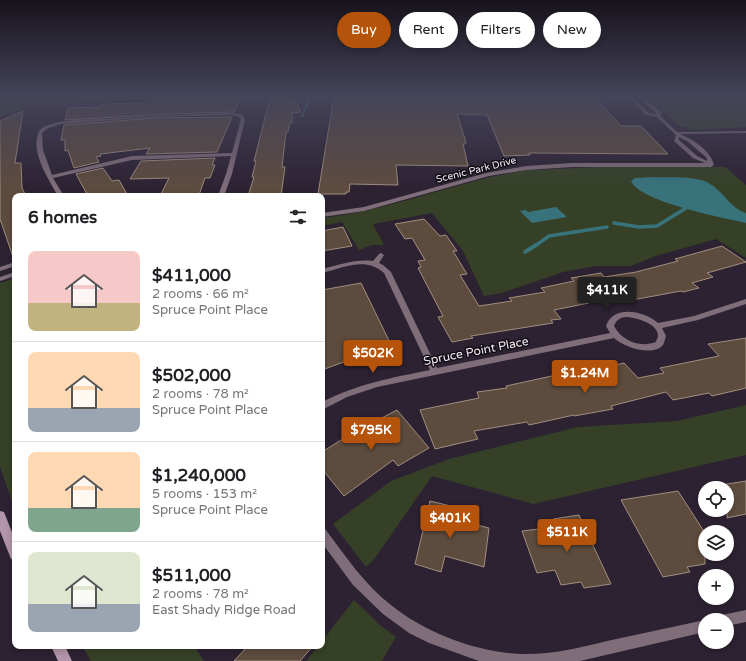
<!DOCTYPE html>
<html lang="en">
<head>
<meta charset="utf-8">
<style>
	:root { --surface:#fff; --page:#f6f6f6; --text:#202124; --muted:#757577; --line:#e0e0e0; --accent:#b45309 }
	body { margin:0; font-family:"Varela Round",sans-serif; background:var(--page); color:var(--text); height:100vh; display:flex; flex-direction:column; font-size:15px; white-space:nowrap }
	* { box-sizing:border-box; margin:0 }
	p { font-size:13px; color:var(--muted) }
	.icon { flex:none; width:22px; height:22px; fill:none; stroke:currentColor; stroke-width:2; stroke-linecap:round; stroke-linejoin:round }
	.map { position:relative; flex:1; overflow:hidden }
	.panel { position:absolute; left:12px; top:193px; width:313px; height:456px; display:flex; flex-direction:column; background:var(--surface); border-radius:8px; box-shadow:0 2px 6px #0003 }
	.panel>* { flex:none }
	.banner { position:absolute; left:337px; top:12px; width:349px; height:36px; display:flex; gap:8px }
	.fabs { position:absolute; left:698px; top:481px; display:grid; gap:8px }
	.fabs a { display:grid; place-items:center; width:36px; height:36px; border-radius:50%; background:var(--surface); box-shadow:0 2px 6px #0003; font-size:20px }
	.price { position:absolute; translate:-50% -34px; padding:0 9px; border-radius:4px; background:var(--accent); color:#fff; font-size:13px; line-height:26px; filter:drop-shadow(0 1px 2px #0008) }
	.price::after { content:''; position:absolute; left:50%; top:24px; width:12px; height:9px; margin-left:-6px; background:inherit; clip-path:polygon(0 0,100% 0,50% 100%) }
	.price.active { background:#222; color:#fff }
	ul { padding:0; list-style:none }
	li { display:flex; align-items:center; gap:12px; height:100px; padding:0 16px }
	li+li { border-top:1px solid var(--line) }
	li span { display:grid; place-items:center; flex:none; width:112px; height:80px; border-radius:8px; color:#555 }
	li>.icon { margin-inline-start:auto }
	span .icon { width:48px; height:48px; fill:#fffc; stroke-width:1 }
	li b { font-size:17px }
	h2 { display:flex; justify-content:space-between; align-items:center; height:48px; padding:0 16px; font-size:17px }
	.tag { padding:0 14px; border-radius:18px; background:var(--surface); box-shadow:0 2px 6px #0003; font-size:14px; line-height:36px }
	.tag.active { background:var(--accent); color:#fff }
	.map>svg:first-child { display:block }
	.green { fill:#364027 }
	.water { fill:#38737c }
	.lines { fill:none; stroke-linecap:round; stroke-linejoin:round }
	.stream-far2 { stroke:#38737c; stroke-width:2.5 }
	.stream-far1 { stroke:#38737c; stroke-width:3.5 }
	.stream { stroke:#38737c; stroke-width:4 }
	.building { fill:#5d4c3e; stroke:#a28e7f }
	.street { fill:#7f6d79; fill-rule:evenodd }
	.secondary { fill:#b295a8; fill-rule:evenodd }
	.labels { text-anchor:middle; stroke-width:3; stroke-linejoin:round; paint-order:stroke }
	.far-street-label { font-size:10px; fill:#f2ebf6; stroke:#120d14 }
	.street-label { font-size:12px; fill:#f2ebf6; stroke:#120d14 }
</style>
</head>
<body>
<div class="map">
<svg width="746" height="661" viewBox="0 0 746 661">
	<rect width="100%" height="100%" fill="#2c2232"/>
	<g class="green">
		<path d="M 7,96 L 225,96 L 38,105 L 0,116 L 0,97 Z"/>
		<path d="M 644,96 L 746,96 L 746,127 L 692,130 L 685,127 L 681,127 Z"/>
		<path d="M 597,167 L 725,167 L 746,185 L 746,258 L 716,239 L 656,256 L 631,266 L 596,266 L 563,272 L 502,293 L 484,296 L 463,251 L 432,213 L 373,224 L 384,245 L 372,245 L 359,250 L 342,222 L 322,226 L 322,218 C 395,210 463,178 535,169 L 537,170 Z"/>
		<path d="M 15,278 L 15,291 L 12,292 L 15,304 L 15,510 L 0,467 L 0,283 Z"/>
		<path d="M 746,405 L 746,455 L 533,504 L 432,476 L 375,558 L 366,567 L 333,524 L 391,481 L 449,459 L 578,427 L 677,421 Z"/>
		<path d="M 354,600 L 380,625 L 396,637 L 382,661 L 306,661 L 318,646 L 322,646 L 322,641 Z"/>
		<path d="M 82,646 L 194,646 L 204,661 L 91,661 Z"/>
	</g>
	<g class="water">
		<path d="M 652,177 C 667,178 698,175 710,184 C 724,192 730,208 746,213 L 746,223 C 724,218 640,202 631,181 L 635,178 Z"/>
		<path d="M 556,207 L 567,217 L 532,223 L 520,211 L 526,210 L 528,212 Z"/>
	</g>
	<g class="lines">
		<path class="stream-far2" d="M 302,116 L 308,103 L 308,96"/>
		<g class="stream-far1">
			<path d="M 614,223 L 639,227 L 657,226 L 686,208 L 688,204"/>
			<path d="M 535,246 L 549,236 L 607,227"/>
		</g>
		<path class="stream" d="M 525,252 L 536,245"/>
	</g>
	<g class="building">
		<path d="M 334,96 L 594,96 L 621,126 L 641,126 L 668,154 L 529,153 L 530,155 L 504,156 L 487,115 L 457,114 L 466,142 L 465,144 L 463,144 L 468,166 L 396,165 L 398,185 L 350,184 L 349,192 L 346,192 L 346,194 L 318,194 Z"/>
		<path d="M 270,98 L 296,101 L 301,112 L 292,113 L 292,123 L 290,123 L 288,132 L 286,132 L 282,167 L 285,167 L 281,196 L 248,196 L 254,177 L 252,177 L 256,161 L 254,161 Z"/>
		<path d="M 239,100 L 234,112 L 165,114 L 65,120 L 68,108 L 101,107 L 103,104 L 148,103 L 150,101 Z"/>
		<path d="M 23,111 L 15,163 L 21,163 L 22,188 L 26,196 L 15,196 L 15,257 L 13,257 L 0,219 L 0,121 Z"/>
		<path d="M 232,117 L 217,152 L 146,154 L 150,148 L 100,154 L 101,156 L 96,157 L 99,162 L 74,168 L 68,150 L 65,151 L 65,140 L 61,140 L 64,125 L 155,118 Z"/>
		<path d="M 215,158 L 212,165 L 215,165 L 210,178 L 205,178 L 199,195 L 160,196 L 169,178 L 130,179 L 141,161 Z"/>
		<path d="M 103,168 L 112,181 L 119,180 L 128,196 L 88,196 L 76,174 Z"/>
		<path d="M 424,219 L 440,236 L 446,235 L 457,251 L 453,251 L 467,274 L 460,275 L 479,306 L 512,301 L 509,298 L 545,292 L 541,288 L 574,281 L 571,278 L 601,273 L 604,277 L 636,272 L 678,261 L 675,259 L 722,246 L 746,262 L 707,273 L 713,277 L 692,283 L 699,288 L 683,292 L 681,291 L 632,300 L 626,294 L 586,301 L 589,303 L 554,310 L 561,319 L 551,320 L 553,323 L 471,336 L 473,338 L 452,342 L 438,317 L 443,316 L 418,268 L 421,267 L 418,261 L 425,260 L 412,238 L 405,239 L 395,224 Z"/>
		<path d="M 343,227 L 352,246 L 322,251 L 322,231 Z"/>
		<path d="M 361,283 L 394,351 L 376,355 L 375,352 L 348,358 L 349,360 L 322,370 L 322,290 Z"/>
		<path d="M 746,338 L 746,388 L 712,396 L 709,393 L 673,400 L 666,392 L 611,406 L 613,409 L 574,416 L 574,415 L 529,425 L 527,422 L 474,431 L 478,439 L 435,449 L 420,410 L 479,398 L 477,392 L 507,388 L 506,386 L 561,374 L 585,369 L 587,372 L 624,363 L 638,378 L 664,373 L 660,368 L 719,356 L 708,344 Z"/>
		<path d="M 397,410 L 429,448 L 398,466 L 393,460 L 344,496 L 322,469 L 322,452 L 349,435 Z"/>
		<path d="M 746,481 L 746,514 L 727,518 L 727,488 L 724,488 L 721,485 Z"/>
		<path d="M 678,491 L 705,533 L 705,564 L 687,567 L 690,572 L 663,577 L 621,500 Z"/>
		<path d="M 430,501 L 455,507 L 453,519 L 489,528 L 484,567 L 445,556 L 441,572 L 415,564 Z"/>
		<path d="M 579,515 L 611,584 L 584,588 L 581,582 L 561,585 L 555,570 L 537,573 L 522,531 L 556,527 L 553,519 Z"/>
		<path d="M 248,646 L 313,646 L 300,661 L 234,661 Z"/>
	</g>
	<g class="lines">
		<g class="street">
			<path d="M 627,96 L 631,96 L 649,113 L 657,114 L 638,96 L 642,96 L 662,113 L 660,116 L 677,132 L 746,131 L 746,133 L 680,134 C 694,140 710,150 714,165 L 711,167 L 572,167 L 526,170 L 489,176 L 364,211 L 322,217 L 322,213 L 364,207 L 486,173 L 526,166 L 572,163 L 705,163 L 693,158 L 674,141 L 676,135 L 657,117 L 646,115 ZM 679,137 L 687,141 L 707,158 L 707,161 L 697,156 L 679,140 Z"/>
			<path d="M 229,113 L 241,114 L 245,119 L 232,174 L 224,196 L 218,196 L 226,174 L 231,156 L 132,160 L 53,178 L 64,196 L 58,196 C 49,180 31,153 38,134 C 39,130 43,127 46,126 C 63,119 83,120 101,119 C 143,116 186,114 229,113 ZM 229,115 L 238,116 L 241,119 L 232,153 L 132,156 L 52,175 L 43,150 L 42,133 L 48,128 L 61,124 L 155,117 Z"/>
			<path d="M 381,253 L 384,255 L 379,263 L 383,265 L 391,272 L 437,368 L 610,333 L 606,326 C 613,304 645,311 658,323 L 694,316 L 746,299 L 746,304 L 698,320 L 662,328 L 666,336 C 665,339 664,343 663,345 C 653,357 623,347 614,338 L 377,387 L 347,397 L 322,410 L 322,402 C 358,384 390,378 430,370 L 384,273 C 366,256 342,268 322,273 L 322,269 C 339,265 355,259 373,261 L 379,254 ZM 627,317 C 636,318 658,323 658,336 C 658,338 656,340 656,342 C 640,348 622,341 614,326 C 616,320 621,317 627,317 Z"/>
			<path d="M 15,262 L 15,266 L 0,271 L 0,267 Z"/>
			<path d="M 15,272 L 15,276 L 0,281 L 0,277 Z"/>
			<path d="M 322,528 L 326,530 C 346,557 365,585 391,605 C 425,633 477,652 520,654 C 550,655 579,648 607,641 C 640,634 672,627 705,620 L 706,620 L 705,620 L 705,632 L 580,661 L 479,661 L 429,643 L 409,633 L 383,614 L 353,585 L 322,543 Z"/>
			<path d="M 746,610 L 746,622 L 727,626 L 727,620 L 721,620 L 722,615 Z"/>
		</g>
		<g class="secondary">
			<path d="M 0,511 L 4,512 L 15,540 L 15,561 L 11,559 L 0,531 Z"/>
			<path d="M 51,646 L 65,646 L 72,661 L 58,661 Z"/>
		</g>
	</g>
	<linearGradient id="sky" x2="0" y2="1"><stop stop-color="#18131c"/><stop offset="0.51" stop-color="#45445a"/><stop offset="1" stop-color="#45445a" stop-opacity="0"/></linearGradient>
	<rect width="746" height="188" fill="url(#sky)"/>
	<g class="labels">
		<g class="far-street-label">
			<text transform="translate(476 169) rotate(-14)" y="4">Scenic Park Drive</text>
		</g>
		<g class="street-label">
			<text transform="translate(476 351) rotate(-11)" y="4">Spruce Point Place</text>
		</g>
	</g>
</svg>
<div class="fabs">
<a><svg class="icon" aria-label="locate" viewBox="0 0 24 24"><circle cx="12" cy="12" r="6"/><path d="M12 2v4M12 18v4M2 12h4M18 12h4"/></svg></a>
<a><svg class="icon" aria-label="layers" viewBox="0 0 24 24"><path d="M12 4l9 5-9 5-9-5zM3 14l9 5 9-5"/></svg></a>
<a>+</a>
<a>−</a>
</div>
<b class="price active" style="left:607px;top:311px">$411K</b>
<b class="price" style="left:373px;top:374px">$502K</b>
<b class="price" style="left:585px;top:394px">$1.24M</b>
<b class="price" style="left:371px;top:451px">$795K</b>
<b class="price" style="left:450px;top:539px">$401K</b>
<b class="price" style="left:567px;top:553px">$511K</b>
<div class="banner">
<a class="tag active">Buy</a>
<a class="tag">Rent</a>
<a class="tag">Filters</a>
<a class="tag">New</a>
</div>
<section class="panel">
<h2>6 homes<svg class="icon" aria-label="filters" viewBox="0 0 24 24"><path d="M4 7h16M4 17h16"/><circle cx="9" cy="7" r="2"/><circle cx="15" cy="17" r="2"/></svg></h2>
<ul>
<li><span style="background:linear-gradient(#f6c9c9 65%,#c2b280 0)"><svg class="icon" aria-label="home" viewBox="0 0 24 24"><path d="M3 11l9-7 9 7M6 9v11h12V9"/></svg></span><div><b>$411,000</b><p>2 rooms · 66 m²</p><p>Spruce Point Place</p></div></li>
<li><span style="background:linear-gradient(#ffd9b3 70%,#9aa5b1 0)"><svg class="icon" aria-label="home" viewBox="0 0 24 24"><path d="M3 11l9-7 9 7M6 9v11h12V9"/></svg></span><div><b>$502,000</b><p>2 rooms · 78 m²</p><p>Spruce Point Place</p></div></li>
<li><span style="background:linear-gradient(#ffd9b3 70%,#7fa58c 0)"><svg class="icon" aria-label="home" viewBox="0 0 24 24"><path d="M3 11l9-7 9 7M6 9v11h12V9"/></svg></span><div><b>$1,240,000</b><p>5 rooms · 153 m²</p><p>Spruce Point Place</p></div></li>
<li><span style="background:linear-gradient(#dfe7d0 65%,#9aa5b1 0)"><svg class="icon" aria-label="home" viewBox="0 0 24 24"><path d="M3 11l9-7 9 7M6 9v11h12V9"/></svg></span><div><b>$511,000</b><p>2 rooms · 78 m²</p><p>East Shady Ridge Road</p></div></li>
</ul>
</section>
</div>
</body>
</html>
